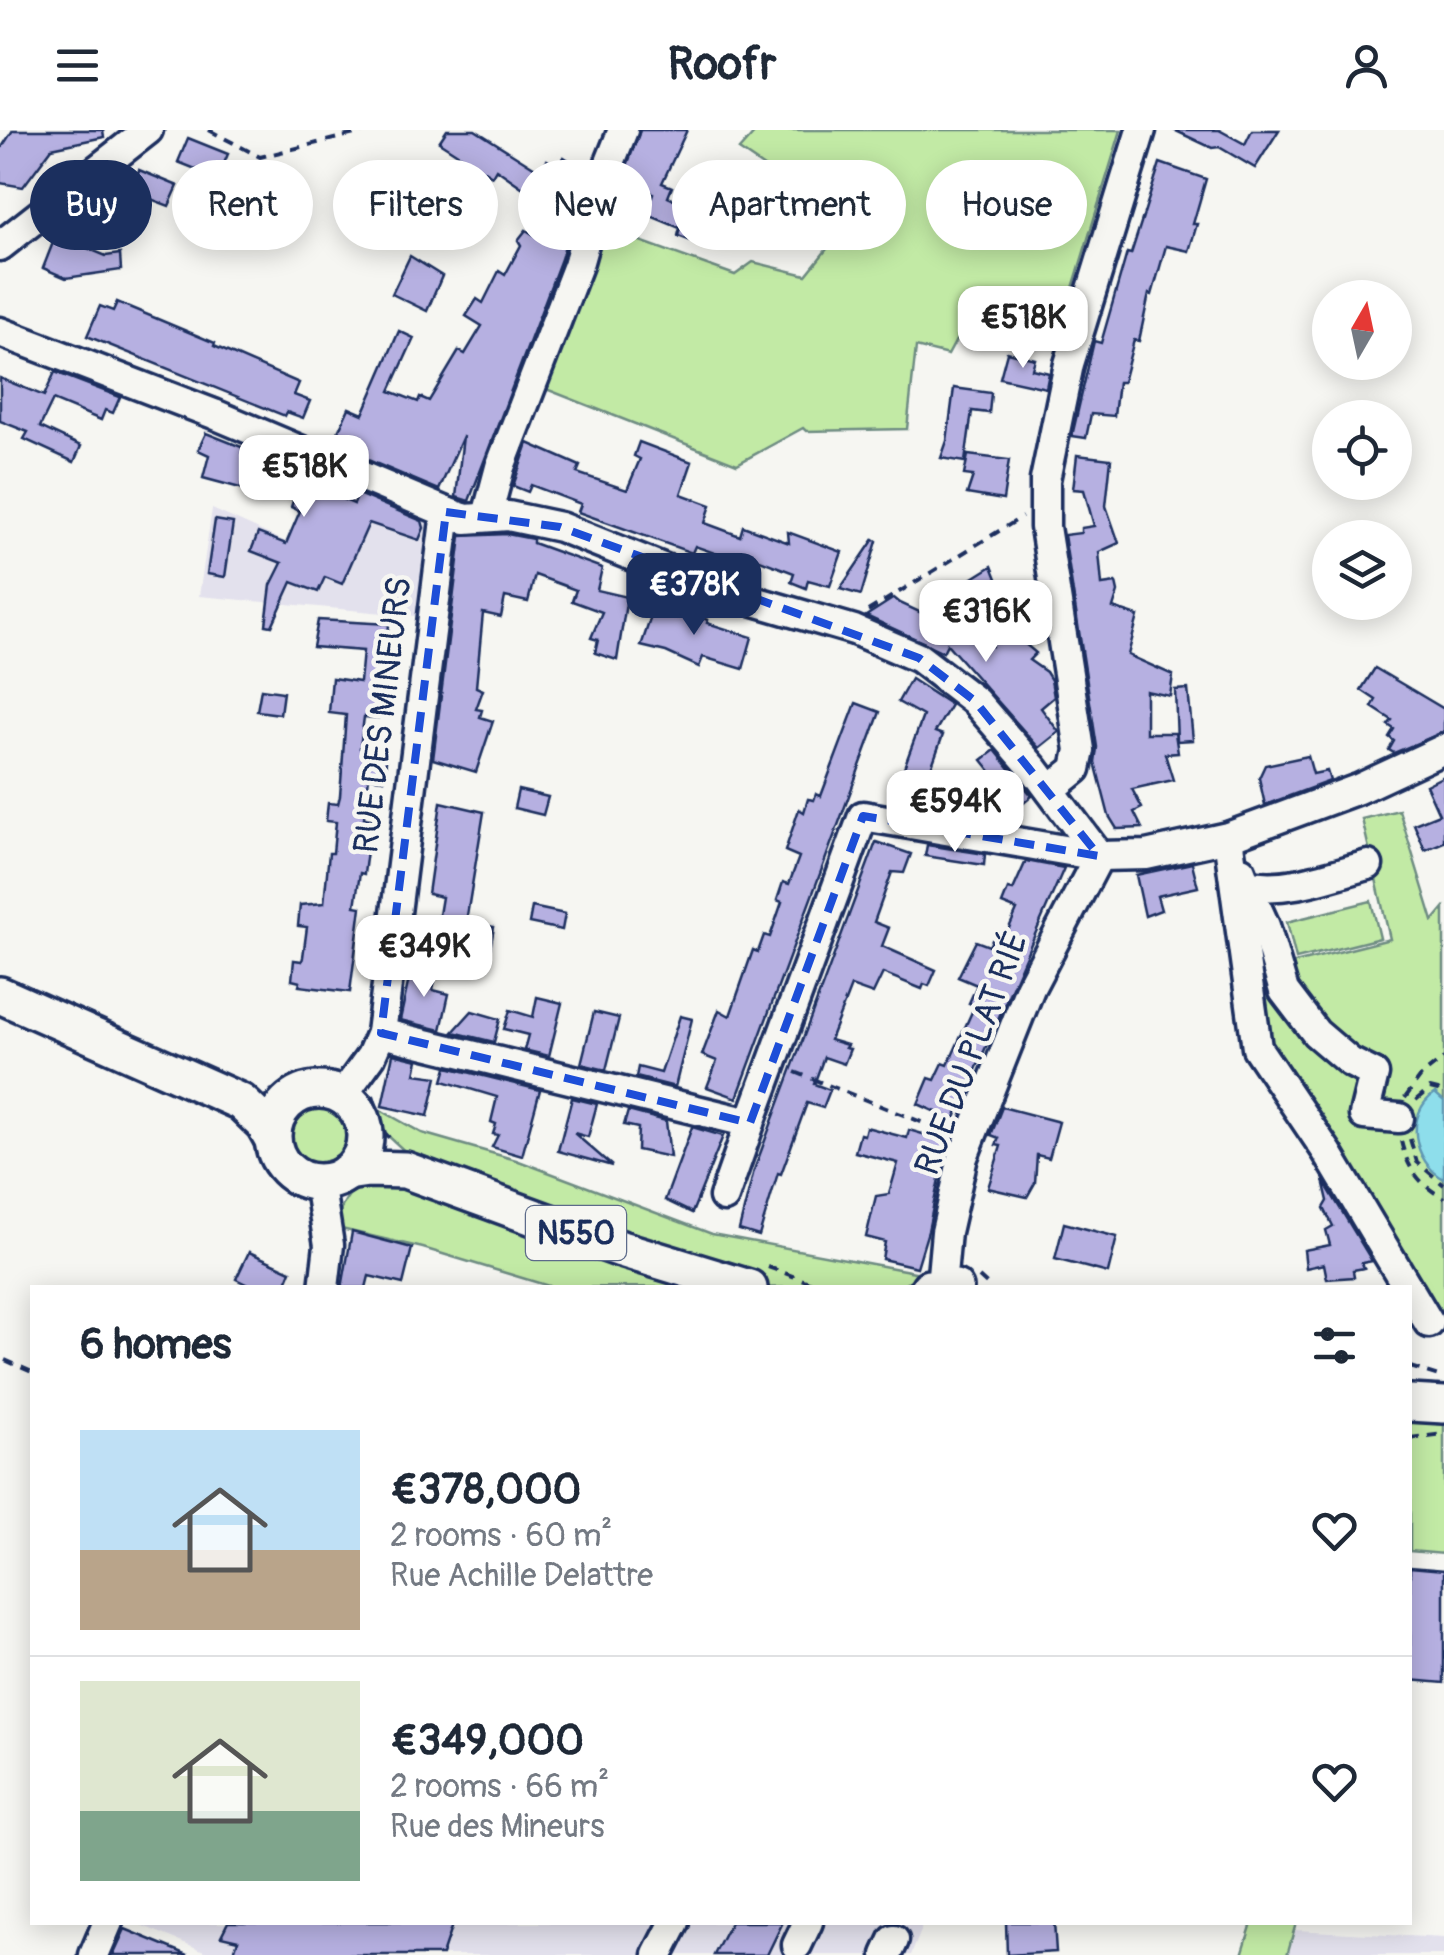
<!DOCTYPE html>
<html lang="en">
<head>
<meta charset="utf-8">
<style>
	:root { --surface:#fff; --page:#f2f2f3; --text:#1f2937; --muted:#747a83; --line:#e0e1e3; --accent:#1b2f5e }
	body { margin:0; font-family:Pangolin,sans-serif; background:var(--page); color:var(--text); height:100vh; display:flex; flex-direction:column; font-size:38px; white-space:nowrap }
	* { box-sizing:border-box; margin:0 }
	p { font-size:32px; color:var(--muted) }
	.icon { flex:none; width:55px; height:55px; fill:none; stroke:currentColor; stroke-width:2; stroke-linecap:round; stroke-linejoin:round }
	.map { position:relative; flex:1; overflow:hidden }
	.details { position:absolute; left:30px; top:1155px; width:1382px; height:640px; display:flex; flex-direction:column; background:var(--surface); border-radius:0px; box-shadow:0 5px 25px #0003 }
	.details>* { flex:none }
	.banner { position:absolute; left:30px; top:30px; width:1385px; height:90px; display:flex; gap:20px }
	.needle { width:65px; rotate:9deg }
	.buttons { position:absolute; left:1312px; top:150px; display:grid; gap:20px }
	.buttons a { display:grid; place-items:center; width:100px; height:100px; border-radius:50%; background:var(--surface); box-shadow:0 5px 25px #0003; font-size:50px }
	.price { position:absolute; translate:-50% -85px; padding:0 22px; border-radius:20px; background:#fff; color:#222; font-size:32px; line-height:65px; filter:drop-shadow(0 2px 5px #0008) }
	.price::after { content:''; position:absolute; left:50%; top:60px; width:30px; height:22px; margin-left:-15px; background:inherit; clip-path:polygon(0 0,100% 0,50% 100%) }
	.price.selected { background:var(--accent); color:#fff }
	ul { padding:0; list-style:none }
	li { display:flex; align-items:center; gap:30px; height:250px; padding:0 50px }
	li+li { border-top:2px solid var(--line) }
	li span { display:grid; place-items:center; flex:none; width:280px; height:200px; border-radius:0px; color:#555 }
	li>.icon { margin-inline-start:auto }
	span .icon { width:120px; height:120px; fill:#fffc; stroke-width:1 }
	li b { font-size:42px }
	h2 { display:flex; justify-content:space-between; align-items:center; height:120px; padding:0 50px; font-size:42px }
	.chip { padding:0 35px; border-radius:45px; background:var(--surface); box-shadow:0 5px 25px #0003; font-size:35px; line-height:90px }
	.chip.selected { background:var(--accent); color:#fff }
	header { display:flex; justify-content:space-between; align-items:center; height:130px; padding:0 50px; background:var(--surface); font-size:45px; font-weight:800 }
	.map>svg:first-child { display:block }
	.built { fill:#e3e1ed }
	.green { fill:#c2eaa5; stroke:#6e8c82; stroke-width:2.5 }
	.water { fill:#8edeeb; stroke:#6098b3; stroke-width:2.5 }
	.building { fill:#b6b0e1; stroke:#1b2f5e; stroke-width:2.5 }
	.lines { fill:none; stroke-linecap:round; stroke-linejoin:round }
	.minor-casing { stroke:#1b2f5e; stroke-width:35 }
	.major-casing { stroke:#1b2f5e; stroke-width:42 }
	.path { stroke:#1b2f5e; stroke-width:4; stroke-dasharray:10 8; stroke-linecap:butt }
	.minor { stroke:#f6f6f2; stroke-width:28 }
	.major { stroke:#f6f6f2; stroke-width:35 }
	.marked { fill:none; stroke:#1d4ed8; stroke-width:8; stroke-dasharray:20 12; stroke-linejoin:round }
	.labels { text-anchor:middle; stroke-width:9; stroke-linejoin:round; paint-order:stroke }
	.shield { fill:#f6f6f2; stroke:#5d6b8a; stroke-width:2.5 }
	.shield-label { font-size:32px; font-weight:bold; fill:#1b2f5e }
	.street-label { font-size:35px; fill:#1b2f5e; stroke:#f6f6f2 }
</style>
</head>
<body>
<header><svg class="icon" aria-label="menu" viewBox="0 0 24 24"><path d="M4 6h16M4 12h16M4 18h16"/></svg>Roofr<svg class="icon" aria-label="person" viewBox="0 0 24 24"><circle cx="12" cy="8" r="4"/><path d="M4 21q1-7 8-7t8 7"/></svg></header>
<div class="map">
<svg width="1444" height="1825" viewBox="0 0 1444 1825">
	<rect width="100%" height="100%" fill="#f6f6f2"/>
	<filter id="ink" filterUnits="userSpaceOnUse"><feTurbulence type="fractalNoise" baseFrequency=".01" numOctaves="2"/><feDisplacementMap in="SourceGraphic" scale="20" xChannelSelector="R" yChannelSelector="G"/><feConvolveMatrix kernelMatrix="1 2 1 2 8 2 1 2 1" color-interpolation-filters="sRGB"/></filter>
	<g filter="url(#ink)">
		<g class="built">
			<path d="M 341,352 L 428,388 L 416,486 L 199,466 L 212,379 L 288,413 L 328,387 Z"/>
			<path d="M 136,1793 L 668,1793 L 651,1825 L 214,1825 Z"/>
			<path d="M 684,1793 L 921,1793 L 921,1801 L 911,1825 L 667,1825 Z"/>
			<path d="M 1294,1800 L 1444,1808 L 1444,1825 L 1287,1825 Z"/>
		</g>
		<g class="green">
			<path d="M 757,0 L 1121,0 L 1059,204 L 1038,213 L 967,190 L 948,225 L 916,217 L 907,299 L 806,301 L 803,298 L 737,334 L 541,257 L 599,105 L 629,107 L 735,145 L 753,132 L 806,145 L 827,119 L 784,98 L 802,63 L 739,20 Z"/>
			<path d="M 1399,680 L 1433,791 L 1444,778 L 1444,1202 L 1333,1015 L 1262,919 L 1251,844 L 1390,809 L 1362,689 Z"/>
			<path d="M 1371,771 L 1380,808 L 1296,829 L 1287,792 Z"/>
			<circle cx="319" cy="1006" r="35"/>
			<path d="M 377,978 L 422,1003 L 516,1030 L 712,1104 L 920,1143 L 900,1158 L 552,1157 L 423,1118 L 337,1098 C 340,1054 376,1045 410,1026 L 385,1003 Z"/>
			<path d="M 1410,1285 L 1444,1285 L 1444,1424 L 1410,1421 Z"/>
			<path d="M 1252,1793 L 1296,1793 L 1287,1825 L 1242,1825 Z"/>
		</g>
		<path class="water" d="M 1435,963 L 1444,971 L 1444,1049 C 1413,1032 1404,984 1435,963 Z"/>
		<g class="building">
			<path d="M 13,0 L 103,0 L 104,7 L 52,18 L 23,57 L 0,53 L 0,20 Z"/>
			<path d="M 447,0 L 475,0 L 540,41 L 547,30 L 558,37 L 564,27 L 587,42 L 561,129 L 469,371 L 456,367 L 463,306 L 439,360 L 332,315 L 349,278 L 363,284 L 399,201 L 414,208 L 390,261 L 418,272 L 420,267 L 429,271 L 459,221 L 465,224 L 482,196 L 466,186 L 477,169 L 483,173 L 499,141 L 505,145 L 521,115 L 518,110 L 526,100 L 536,106 L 549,76 L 496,39 L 492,46 L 439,12 Z"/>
			<path d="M 640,0 L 687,0 L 662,53 L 672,57 L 668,67 L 697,80 L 692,92 L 699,95 L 694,112 L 678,106 L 680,98 L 646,84 L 653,63 L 624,44 Z"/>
			<path d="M 1174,0 L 1219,0 L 1245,14 L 1252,0 L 1279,0 L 1255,38 L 1219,17 L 1212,18 Z"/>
			<path d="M 188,8 L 228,24 L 218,48 L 178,32 Z"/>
			<path d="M 1160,33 L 1206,49 L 1193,94 L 1197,94 L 1189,121 L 1166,116 L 1152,165 L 1149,164 L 1139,211 L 1134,210 L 1123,252 L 1118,252 L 1114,286 L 1091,284 L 1086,308 L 1072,306 L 1094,211 L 1101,213 L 1127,123 L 1131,124 Z"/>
			<path d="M 139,40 L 178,56 L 169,76 L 151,69 L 138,100 L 107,87 L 120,56 L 131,60 Z"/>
			<path d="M 761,47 L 788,63 L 767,100 L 740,85 Z"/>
			<path d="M 56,105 L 106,126 L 120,124 L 121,140 L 66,148 L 43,138 Z"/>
			<path d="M 410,126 L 442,146 L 427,181 L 392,164 Z"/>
			<path d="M 117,172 L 215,213 L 214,216 L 299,253 L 294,265 L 310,271 L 303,288 L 287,282 L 285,286 L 87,206 L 100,176 L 113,181 Z"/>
			<path d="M 1007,222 L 1035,229 L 1032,239 L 1049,243 L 1046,258 L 1000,248 Z"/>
			<path d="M 55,242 L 120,267 L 113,283 L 105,280 L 101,290 L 53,270 L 40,297 L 81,316 L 74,332 L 24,309 L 28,302 L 0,291 L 0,248 L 44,266 Z"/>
			<path d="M 954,258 L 991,263 L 989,283 L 972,281 L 965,332 L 941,328 L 947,311 Z"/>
			<path d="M 206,303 L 307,343 L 303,352 L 354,374 L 358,364 L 422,391 L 424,398 L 419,410 L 369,393 L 342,454 L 325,447 L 318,462 L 292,452 L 272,496 L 266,495 L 271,455 L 282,433 L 251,421 L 258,403 L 286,414 L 300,381 L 291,377 L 294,368 L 260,351 L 255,362 L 203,348 L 209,325 L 198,320 Z"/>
			<path d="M 639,312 L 692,332 L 681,364 L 711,375 L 705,393 L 740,406 L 743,396 L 789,413 L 788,402 L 842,422 L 830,456 L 808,450 L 806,458 L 791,452 L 794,443 L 752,427 L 748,435 L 695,416 L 692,423 L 578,382 L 581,374 L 531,355 L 528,362 L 513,356 L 528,313 L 580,336 L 577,343 L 627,360 L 640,329 L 634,326 Z"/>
			<path d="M 968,325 L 1009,330 L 1003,370 L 967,364 L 973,346 L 964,345 Z"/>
			<path d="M 1077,325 L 1111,329 L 1106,376 L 1119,413 L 1099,422 L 1102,455 L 1116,453 L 1118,462 L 1113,478 L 1138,486 L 1128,525 L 1173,545 L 1170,566 L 1146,561 L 1146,603 L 1175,603 L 1178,623 L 1165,624 L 1173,650 L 1132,659 L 1142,678 L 1134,682 L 1142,698 L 1117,699 L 1109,686 L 1095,632 L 1097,617 L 1064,405 L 1081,403 L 1081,398 L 1094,396 L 1084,360 L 1073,359 Z"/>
			<path d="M 215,390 L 233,393 L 225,447 L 207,444 Z"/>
			<path d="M 507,404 L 533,409 L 533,413 L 602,438 L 597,460 L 627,467 L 617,530 L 595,523 L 598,510 L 591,508 L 602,482 L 572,471 L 576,460 L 535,445 L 528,472 L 505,467 L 501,487 L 483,483 L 476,557 L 483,560 L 476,579 L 482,580 L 480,587 L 493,591 L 476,642 L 433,629 L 461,406 Z"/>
			<path d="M 874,409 L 877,411 L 861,465 L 840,459 Z"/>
			<path d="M 992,436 L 998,451 L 953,485 L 941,468 Z"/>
			<path d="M 894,468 L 900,473 L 992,516 L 1000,493 L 1036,523 L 1029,530 L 1046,542 L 1051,550 L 1054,567 L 1041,578 L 1059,602 L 1039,618 L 947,514 L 943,522 L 866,486 Z"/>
			<path d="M 656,471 L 708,490 L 707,493 L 752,507 L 743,539 L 703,527 L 699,537 L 666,522 L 641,516 Z"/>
			<path d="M 318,490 L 389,494 L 383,565 L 380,565 L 378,588 L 364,587 L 360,618 L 387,621 L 384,649 L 369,647 L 364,688 L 371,689 L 364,744 L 360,743 L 355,776 L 361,777 L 350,862 L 299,856 L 300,852 L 292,850 L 294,830 L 302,831 L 303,827 L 307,797 L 298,796 L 300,775 L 324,773 L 329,723 L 333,723 L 336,692 L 326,691 L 328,673 L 338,674 L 340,666 L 346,585 L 329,583 L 332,548 L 360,552 L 363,521 L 313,517 Z"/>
			<path d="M 1375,538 L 1444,579 L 1444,602 L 1394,623 L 1389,620 L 1394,611 L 1389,607 L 1394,599 L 1388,595 L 1392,590 L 1372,577 L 1376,570 L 1361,560 Z"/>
			<path d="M 911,549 L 951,575 L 935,602 L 943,605 L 917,677 L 892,670 L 923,586 L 898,572 Z"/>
			<path d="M 261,559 L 283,562 L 280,584 L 257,581 Z"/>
			<path d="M 1188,559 L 1193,610 L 1177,611 L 1175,560 Z"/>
			<path d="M 856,573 L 880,582 L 737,968 L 707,957 L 717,931 L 702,925 L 719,880 L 730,886 L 753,820 L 758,822 L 764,805 L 770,807 L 782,772 L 777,770 L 783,752 L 789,754 L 799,727 L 785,721 L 799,679 L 804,682 L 808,669 L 814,670 L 816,664 L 821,666 Z"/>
			<path d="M 995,620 L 1032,666 L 1020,676 L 1017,693 L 958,684 L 961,666 L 1018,675 L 982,630 Z"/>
			<path d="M 1308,626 L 1313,644 L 1327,641 L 1330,651 L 1265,675 L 1259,648 L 1265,635 Z"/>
			<path d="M 1444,646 L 1444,712 L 1425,720 L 1414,694 L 1439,684 L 1426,655 Z"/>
			<path d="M 518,660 L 548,667 L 543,685 L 514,678 Z"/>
			<path d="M 441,672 L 484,682 L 466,792 L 494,797 L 489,825 L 434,815 L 442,767 L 428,764 Z"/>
			<path d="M 876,712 L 911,724 L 904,743 L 892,742 L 874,792 L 889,798 L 882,816 L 936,840 L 929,856 L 924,854 L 922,859 L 883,843 L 873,864 L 851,856 L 830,910 L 847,915 L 845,918 L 850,919 L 844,934 L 824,927 L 814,954 L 830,960 L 823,978 L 807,973 L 781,1044 L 778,1043 L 759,1106 L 739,1100 L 754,1040 Z"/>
			<path d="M 927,715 L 985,724 L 984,735 L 925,726 Z"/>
			<path d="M 1026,731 L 1064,738 L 954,990 L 918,974 L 929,948 L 935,950 L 943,933 L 948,935 L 975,875 L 969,873 L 977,855 L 958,847 L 976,811 L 989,816 L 992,810 L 1002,814 L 1017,780 L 1002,774 L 1008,759 L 1013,760 Z"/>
			<path d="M 1192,733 L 1198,757 L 1157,766 L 1161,780 L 1145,786 L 1136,745 Z"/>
			<path d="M 532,777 L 565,784 L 562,800 L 529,793 Z"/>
			<path d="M 412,835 L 437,840 L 433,860 L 449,864 L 441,900 L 400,890 Z"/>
			<path d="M 537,867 L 562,873 L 549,926 L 524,920 L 528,905 L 504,899 L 510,880 L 533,887 Z"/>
			<path d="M 472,881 L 500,889 L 494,912 L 453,902 Z"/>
			<path d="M 594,882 L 619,888 L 606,940 L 581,934 Z"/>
			<path d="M 680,886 L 692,889 L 675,957 L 636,947 L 638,937 L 661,943 Z"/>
			<path d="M 393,924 L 418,930 L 415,944 L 437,947 L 428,986 L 382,976 Z"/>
			<path d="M 447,937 L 540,960 L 522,1026 L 492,1017 L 498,1005 L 493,1004 L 496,994 L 491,992 L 497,967 L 443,951 Z"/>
			<path d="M 572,968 L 597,974 L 588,1007 L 574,1003 L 612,1036 L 558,1021 Z"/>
			<path d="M 1002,977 L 1059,992 L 1049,1028 L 1037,1025 L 1035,1053 L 1027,1067 L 988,1058 L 1001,1016 L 996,1015 L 999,1008 L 991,1005 Z"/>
			<path d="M 628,981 L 666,991 L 670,1027 L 637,1020 L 638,998 L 624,995 Z"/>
			<path d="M 692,997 L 723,1006 L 692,1083 L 665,1070 Z"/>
			<path d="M 866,997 L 907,1008 L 909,1000 L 947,1011 L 928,1101 L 917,1137 L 882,1129 L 885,1112 L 866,1107 L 876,1066 L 889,1064 L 898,1033 L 855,1022 L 860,1004 L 864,1005 Z"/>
			<path d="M 1323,1050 L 1372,1131 L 1362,1133 L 1364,1138 L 1353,1140 L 1354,1147 L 1327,1149 L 1324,1134 L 1306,1138 L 1304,1120 L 1330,1115 L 1326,1100 L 1333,1096 L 1324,1078 L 1328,1071 Z"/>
			<path d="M 1064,1093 L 1117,1107 L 1108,1143 L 1055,1129 Z"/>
			<path d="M 352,1102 L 412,1118 L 403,1154 L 369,1146 L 366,1158 L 342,1158 Z"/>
			<path d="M 249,1122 L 291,1141 L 284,1158 L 254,1158 L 236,1149 Z"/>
			<path d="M 1410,1437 L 1444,1440 L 1444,1553 L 1410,1550 Z"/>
			<path d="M 228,1792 L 453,1792 L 442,1825 L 233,1825 L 238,1810 L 221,1806 Z"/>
			<path d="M 731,1792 L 783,1792 L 767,1825 L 714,1825 Z"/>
			<path d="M 1006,1792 L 1054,1792 L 1056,1822 L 1007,1825 Z"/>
			<path d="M 125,1799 L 188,1825 L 113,1825 Z"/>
		</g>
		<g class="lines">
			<defs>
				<g id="minor">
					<path d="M 0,116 L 148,0"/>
					<path d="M 0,202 L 214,284 L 446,382 L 466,389 L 508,386 L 560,397 L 720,461 L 854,500 L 919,528 L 975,571 L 1034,639 L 1099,726"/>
					<path d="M 487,386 L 500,337 L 578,135 L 599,60 L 623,0"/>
					<path d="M 1050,660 L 1076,639 L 1080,620 L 1045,397 L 1045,350 L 1069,234 L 1141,0"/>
					<path d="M 1228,707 L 1257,918 L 1327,1022 L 1408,1158"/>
					<path d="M 1241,741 L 1246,754 C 1286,763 1330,745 1368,735"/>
					<path d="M 1246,754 L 1265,796 L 1284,861 L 1316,903 L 1350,932 L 1374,944 L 1364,985 L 1399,988"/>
					<path d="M 381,903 L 750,993 L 863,686 L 1099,726 L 1146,725 L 1228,707 L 1358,659 L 1444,619"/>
					<path d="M 342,966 L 371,926 L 381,903 L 446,382"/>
					<path d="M 319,1052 L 329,1115 L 324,1158"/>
					<path d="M 724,1067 L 750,993"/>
					<path d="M 941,1156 L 946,1102 L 963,1027 L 1030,858 L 1099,726"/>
					<path d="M 1410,1161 L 1429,1193"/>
					<path d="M 797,1815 L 808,1792"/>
					<path d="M 94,1825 L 108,1792"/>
					<path d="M 658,1825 L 675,1792"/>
					<path d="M 887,1825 L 894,1810"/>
				</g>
				<g id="major">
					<path d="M 0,865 L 241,972 L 264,994 L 272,1008"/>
					<circle cx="319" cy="1006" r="46"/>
					<path d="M 347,1042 L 368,1039 L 405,1040 L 621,1119 L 749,1158"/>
					<path d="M 929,1158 L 955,1158"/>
					<path d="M 1410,1273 L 1444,1275"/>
				</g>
			</defs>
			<use href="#minor" class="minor-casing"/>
			<use href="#major" class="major-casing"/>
			<g class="path">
				<path d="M 209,0 L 260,27 L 371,0"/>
				<path d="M 868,481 L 1022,387"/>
				<path d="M 795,942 L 949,1003"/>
				<path d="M 270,961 L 311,948 L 328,947"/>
				<path d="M 373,965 L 385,1003 L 392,1011"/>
				<path d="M 1405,968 L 1421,946 L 1444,928"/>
				<path d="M 1416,970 L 1430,958 L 1438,960 L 1444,966"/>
				<path d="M 1410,1009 L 1417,1032 L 1444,1055"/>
				<path d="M 1401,1011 C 1407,1037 1419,1055 1444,1068"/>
				<path d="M 271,1035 L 296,1059"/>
				<path d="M 768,1137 L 825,1158"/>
				<path d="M 979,1147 L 991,1158"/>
				<path d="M 5,1230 L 32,1242"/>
				<path d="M 1410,1237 L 1439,1246"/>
				<path d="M 1410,1308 L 1444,1304"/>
			</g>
			<use href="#minor" class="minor"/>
			<use href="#major" class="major"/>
		</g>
	</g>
	<path class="marked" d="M 446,382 L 560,397 L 919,528 L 975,571 L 1099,726 L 863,686 L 750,993 L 381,903 Z"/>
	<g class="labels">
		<rect class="shield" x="526" y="1076" width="100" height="54" rx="8"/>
		<g class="shield-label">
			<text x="576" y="1114">N550</text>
		</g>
		<g class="street-label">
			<text transform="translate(382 585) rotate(-83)" y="12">RUE DES MINEURS</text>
			<text transform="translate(971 923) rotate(-69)" y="12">RUE DU PLAT RIÉ</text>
		</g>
	</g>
</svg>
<div class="buttons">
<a><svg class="needle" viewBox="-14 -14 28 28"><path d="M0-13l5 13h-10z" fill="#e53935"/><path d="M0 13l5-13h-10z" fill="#747a83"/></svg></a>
<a><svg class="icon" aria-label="locate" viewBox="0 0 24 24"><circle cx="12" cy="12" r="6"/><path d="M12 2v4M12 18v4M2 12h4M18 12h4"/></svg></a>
<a><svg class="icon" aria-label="layers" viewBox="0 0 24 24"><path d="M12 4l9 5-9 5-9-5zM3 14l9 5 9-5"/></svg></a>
</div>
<b class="price" style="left:1023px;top:241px">€518K</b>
<b class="price" style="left:304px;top:390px">€518K</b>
<b class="price selected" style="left:694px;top:508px">€378K</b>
<b class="price" style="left:986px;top:535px">€316K</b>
<b class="price" style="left:955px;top:725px">€594K</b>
<b class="price" style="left:424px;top:870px">€349K</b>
<div class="banner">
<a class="chip selected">Buy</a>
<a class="chip">Rent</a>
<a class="chip">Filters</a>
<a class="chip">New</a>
<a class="chip">Apartment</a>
<a class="chip">House</a>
</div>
<section class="details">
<h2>6 homes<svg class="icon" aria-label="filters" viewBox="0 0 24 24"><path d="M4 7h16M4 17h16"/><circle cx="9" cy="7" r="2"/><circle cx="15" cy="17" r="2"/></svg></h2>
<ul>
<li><span style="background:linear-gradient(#bfe0f5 60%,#b9a48a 0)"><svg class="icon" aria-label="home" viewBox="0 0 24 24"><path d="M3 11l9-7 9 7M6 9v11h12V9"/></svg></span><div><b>€378,000</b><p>2 rooms · 60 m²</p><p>Rue Achille Delattre</p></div><svg class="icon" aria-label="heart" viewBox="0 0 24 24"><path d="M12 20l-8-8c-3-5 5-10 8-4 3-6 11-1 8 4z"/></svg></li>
<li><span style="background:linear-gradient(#dfe7d0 65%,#7fa58c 0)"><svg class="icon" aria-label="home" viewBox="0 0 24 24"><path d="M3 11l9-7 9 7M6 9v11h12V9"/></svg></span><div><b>€349,000</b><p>2 rooms · 66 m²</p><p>Rue des Mineurs</p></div><svg class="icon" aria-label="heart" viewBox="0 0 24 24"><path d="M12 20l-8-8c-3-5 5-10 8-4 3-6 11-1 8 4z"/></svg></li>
</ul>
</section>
</div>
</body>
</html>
